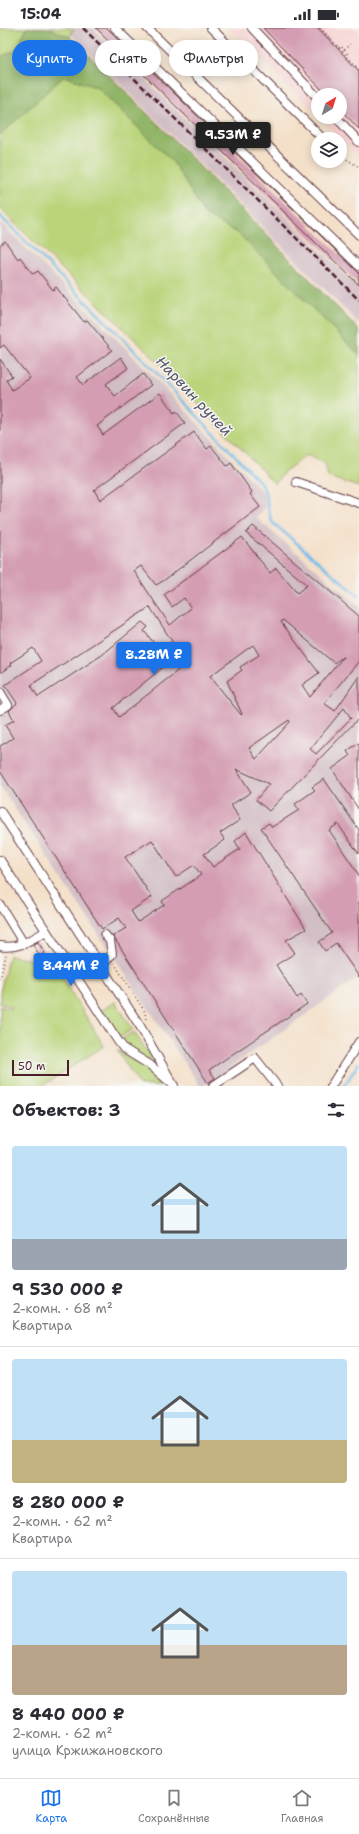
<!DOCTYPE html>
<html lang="ru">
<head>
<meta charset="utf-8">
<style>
	:root { --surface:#fff; --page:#f7f7f7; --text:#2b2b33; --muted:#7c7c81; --line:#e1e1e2; --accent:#1a73e8 }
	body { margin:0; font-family:"Shantell Sans",sans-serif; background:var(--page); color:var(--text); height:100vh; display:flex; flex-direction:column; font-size:15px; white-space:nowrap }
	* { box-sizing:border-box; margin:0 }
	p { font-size:13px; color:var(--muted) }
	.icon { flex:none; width:22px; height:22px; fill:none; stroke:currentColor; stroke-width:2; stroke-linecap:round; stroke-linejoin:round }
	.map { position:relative; height:1058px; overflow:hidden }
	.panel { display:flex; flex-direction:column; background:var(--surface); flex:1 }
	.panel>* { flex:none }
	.guide { position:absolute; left:12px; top:12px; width:335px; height:36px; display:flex; gap:8px }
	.needle { width:26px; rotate:38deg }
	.tools { position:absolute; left:311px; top:60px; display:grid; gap:8px }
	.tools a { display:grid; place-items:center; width:36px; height:36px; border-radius:50%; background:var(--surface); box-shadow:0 2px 10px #0003; font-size:20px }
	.scale { position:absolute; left:12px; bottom:10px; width:57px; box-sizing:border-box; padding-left:4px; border:2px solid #4a1f2b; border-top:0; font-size:11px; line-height:14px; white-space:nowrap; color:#4a1f2b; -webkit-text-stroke:3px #f6f6f2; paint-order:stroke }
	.price { position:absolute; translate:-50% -34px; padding:0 9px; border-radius:4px; background:var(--accent); color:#fff; font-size:13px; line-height:26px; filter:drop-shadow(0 1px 2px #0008) }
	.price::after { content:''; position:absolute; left:50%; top:24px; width:12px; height:9px; margin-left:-6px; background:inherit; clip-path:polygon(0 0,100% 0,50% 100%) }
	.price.current { background:#222; color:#fff }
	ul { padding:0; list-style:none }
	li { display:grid; align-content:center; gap:8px; height:212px; padding:0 12px }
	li+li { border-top:1px solid var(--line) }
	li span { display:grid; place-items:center; height:124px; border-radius:4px; color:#555 }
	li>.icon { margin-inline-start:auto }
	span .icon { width:72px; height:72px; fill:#fffc; stroke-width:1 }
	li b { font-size:17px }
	h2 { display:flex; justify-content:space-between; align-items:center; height:48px; padding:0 12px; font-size:17px }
	.tag { padding:0 14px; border-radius:18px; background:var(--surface); box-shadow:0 2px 10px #0003; font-size:14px; line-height:36px }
	.tag.current { background:var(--accent); color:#fff }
	.status { display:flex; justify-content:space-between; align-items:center; height:28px; padding:0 20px; background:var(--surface); direction:ltr }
	.status svg { height:11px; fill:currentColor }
	.tab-bar { display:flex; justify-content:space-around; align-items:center; height:56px; border-top:1px solid var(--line); background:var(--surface); font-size:11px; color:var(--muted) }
	.tab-bar a { display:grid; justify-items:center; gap:2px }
	.tab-bar .current { color:var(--accent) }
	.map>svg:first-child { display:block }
	.built { fill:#f7d0cf }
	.industrial { fill:#d2bec5 }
	.green { fill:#b9d479; stroke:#827a52 }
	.forest { fill:#92b669; stroke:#6e6a4a }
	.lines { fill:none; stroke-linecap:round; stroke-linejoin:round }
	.stream { stroke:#6fbae8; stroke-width:2.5 }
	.building { fill:#d49db3; fill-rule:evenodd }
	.minor-casing { stroke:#643c43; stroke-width:10 }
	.path { stroke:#643c43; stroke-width:1.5; stroke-dasharray:1 3; stroke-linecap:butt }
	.minor { stroke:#fff; stroke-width:8 }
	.rail { stroke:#4a1f2b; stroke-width:2.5; stroke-dasharray:6 3; stroke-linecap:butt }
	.labels { text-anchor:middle; stroke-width:3; stroke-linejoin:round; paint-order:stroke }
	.water-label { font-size:15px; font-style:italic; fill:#57556d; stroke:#f6f6f2 }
</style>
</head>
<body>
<div class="status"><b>15:04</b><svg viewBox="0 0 49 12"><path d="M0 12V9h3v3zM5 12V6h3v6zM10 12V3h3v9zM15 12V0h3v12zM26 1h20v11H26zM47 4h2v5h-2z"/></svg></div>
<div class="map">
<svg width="359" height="1058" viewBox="0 0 359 1058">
	<rect width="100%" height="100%" fill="#f6f6f2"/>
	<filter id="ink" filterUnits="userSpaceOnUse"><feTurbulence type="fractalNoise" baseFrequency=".025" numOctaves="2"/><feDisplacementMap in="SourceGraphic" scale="8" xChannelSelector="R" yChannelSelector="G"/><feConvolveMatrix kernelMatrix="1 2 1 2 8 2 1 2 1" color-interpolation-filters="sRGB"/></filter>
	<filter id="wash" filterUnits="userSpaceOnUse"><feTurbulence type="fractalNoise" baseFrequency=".012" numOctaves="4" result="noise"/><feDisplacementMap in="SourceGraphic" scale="16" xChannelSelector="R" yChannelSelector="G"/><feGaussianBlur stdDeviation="0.9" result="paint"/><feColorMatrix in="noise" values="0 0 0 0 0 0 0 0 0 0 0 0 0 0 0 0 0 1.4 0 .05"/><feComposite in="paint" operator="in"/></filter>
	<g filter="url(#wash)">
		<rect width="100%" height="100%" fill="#f4e0c9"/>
		<path class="built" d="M 229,0 L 359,0 L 359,129 L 319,89 L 340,89 L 340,67 L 318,67 L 318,88 Z"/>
		<g class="industrial">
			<path d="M 65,0 L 93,0 L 359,260 L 359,296 Z"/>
			<path d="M 0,194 L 151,346 L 255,456 L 263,465 L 266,479 L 256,490 L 359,578 L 359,949 L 204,1058 L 200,1058 L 0,758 Z"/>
		</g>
		<g class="green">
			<path d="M 0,0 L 72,0 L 73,1 L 70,9 L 166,104 L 359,302 L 359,459 L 328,449 L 325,435 L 306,427 L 284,444 L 275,456 L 150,326 L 0,181 Z"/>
			<path d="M 47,925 L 104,1018 L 42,1058 L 0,1058 L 0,978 L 11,981 L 12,979 L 0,975 L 0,964 L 9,927 L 36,933 Z"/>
			<path d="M 115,974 L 133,1001 L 119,1010 L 102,982 Z"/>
			<path d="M 134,1004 L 151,1029 L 150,1032 L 148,1032 L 124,1017 L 121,1012 Z"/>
			<path d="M 117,1022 L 147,1041 L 164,1058 L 140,1058 Z"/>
		</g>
		<path class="forest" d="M 27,0 L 48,0 L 70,9 L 166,104 L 359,302 L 359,327 L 238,205 L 205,187 L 173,134 L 98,60 L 64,48 L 0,107 L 0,29 L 15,23 Z"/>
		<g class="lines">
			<g class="stream">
				<path d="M 0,188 L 146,334 L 259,453 C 270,466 265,482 273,495 L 359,568"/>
				<path d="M 344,1058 L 359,1035"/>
			</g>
		</g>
		<g id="blocks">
			<g class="building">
				<path d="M 96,0 L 107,0 L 359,245 L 359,257 Z"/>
				<path d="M 263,0 L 318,0 L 359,43 L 359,101 L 340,81 L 340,67 L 327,67 Z"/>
				<path d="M 5,213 L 18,231 L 20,229 L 33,246 L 38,243 L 53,262 L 56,259 L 84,294 L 87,292 L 112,322 L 77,349 L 83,357 L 121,329 L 128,340 L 106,356 L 115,368 L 143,346 L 151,357 L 97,398 L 103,407 L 160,365 L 174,385 L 176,383 L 185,395 L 94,462 L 100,472 L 194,404 L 207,421 L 211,418 L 227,438 L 231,435 L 252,464 L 250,466 L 260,479 L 163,553 L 156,557 L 141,538 L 134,543 L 170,597 L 191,580 L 184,570 L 172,579 L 164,567 L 242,509 L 270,545 L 276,540 L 297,565 L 307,557 L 246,505 L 253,498 L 359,588 L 359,633 L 324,675 L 335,683 L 359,648 L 359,690 L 269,783 L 256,772 L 269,756 L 236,741 L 251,764 L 231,777 L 240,792 L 220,805 L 225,812 L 204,826 L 213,839 L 240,821 L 235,813 L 246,804 L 306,901 L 286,912 L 295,925 L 276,937 L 297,970 L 301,967 L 307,976 L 209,1042 L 215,1050 L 208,1055 L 113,908 L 126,900 L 119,890 L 102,901 L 0,743 L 0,718 L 13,710 L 5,697 L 14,692 L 9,683 L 17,675 L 5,657 L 41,633 L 33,620 L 10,635 L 12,637 L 0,645 L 0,331 L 12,348 L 6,352 L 12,362 L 30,350 L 4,317 L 0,320 L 0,217 ZM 150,579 L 175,618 L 170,614 L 160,622 L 144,603 L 148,599 L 142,594 L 102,627 L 38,669 L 31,657 ZM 283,592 L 334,635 L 344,628 L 310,669 L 302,657 L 319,645 L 281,594 ZM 253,617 L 259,627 L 240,639 L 242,642 L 227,653 L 242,686 L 241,687 L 210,648 ZM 178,627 L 185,637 L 119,689 L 113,680 ZM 344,680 L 351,690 L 316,726 L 310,721 ZM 289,692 L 290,694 L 256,731 L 249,720 ZM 152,812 L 176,849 L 194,837 L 201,847 L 162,873 L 164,877 L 138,894 L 131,883 L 152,869 L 125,829 Z"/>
				<path d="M 359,715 L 359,782 L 332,741 L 350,728 L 347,723 Z"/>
				<path d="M 324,751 L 359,802 L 359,826 L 338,796 L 329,802 L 359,847 L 359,949 L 336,915 L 325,923 L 319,914 L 332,905 L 261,800 L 269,795 L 272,799 L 299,782 L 295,776 L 315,762 L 312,759 Z"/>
				<path d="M 38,914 L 45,925 L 40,928 L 33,917 Z"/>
			</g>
		</g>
	</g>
	<g filter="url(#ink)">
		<use href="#blocks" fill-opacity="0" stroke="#643c43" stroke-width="1"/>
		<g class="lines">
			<defs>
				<g id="minor">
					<path d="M 115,0 L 359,238"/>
					<path d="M 147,0 L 359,207"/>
					<path d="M 211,0 L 323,111"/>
					<path d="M 252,0 L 318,70"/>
					<path d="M 336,89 L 359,114"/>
					<path d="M 296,454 L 359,475"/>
					<path d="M 0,664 L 8,677 L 0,682"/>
					<path d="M 0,783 L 140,998 L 174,1058"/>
					<path d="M 0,832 L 118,1013 L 124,1021 L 150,1037 L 170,1054"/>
					<path d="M 0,877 L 24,916"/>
					<path d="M 0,918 C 18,922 32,911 46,903"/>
					<path d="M 101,939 L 112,926 L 110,913 L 105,907"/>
					<path d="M 213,1058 L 255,1030 L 277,1058"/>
					<path d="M 331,1058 L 359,1014"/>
				</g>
			</defs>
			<use href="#minor" class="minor-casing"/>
			<g class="path">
				<path d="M 320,0 L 359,41"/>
				<path d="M 339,20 L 341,18 L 348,26 L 347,28"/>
				<path d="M 344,22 L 350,16"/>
				<path d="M 340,127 L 359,139"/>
				<path d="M 114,935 L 145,984 L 146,992"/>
				<path d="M 0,951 L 6,927"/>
			</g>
			<use href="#minor" class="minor"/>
			<path class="rail" d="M 83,0 L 359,272"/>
		</g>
	</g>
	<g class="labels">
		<g class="water-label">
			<text transform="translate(194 368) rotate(47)" y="5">Нарвин ручей</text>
		</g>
	</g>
</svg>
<div class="tools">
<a><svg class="needle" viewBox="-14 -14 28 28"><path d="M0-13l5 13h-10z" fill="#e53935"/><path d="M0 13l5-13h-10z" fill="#7c7c81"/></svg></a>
<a><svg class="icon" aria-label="layers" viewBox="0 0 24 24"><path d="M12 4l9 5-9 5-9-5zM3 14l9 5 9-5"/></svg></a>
</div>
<div class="scale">50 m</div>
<b class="price current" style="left:233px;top:128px">9.53M ₽</b>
<b class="price" style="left:154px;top:648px">8.28M ₽</b>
<b class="price" style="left:71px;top:959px">8.44M ₽</b>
<div class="guide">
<a class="tag current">Купить</a>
<a class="tag">Снять</a>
<a class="tag">Фильтры</a>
</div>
</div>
<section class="panel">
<h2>Объектов: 3<svg class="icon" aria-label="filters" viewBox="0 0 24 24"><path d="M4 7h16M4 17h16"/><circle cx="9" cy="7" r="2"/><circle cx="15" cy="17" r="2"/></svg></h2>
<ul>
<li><span style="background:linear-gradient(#bfe0f5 75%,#9aa5b1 0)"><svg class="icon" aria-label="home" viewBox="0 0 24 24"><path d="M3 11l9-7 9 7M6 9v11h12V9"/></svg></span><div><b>9 530 000 ₽</b><p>2-комн. · 68 m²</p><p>Квартира</p></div></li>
<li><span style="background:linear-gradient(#bfe0f5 65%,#c2b280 0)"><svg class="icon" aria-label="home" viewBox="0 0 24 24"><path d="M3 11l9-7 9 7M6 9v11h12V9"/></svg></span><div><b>8 280 000 ₽</b><p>2-комн. · 62 m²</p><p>Квартира</p></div></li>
<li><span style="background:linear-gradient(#bfe0f5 60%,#b9a48a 0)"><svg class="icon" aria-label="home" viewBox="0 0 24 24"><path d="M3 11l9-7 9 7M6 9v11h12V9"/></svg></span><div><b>8 440 000 ₽</b><p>2-комн. · 62 m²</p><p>улица Кржижановского</p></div></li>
</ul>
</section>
<nav class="tab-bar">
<a class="current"><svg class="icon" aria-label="map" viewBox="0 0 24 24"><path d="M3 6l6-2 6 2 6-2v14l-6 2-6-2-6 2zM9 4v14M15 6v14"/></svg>Карта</a>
<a><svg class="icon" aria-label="saved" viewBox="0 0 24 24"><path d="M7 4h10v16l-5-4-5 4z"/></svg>Сохранённые</a>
<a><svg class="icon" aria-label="home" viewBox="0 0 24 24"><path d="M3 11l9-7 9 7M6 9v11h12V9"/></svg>Главная</a>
</nav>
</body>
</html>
